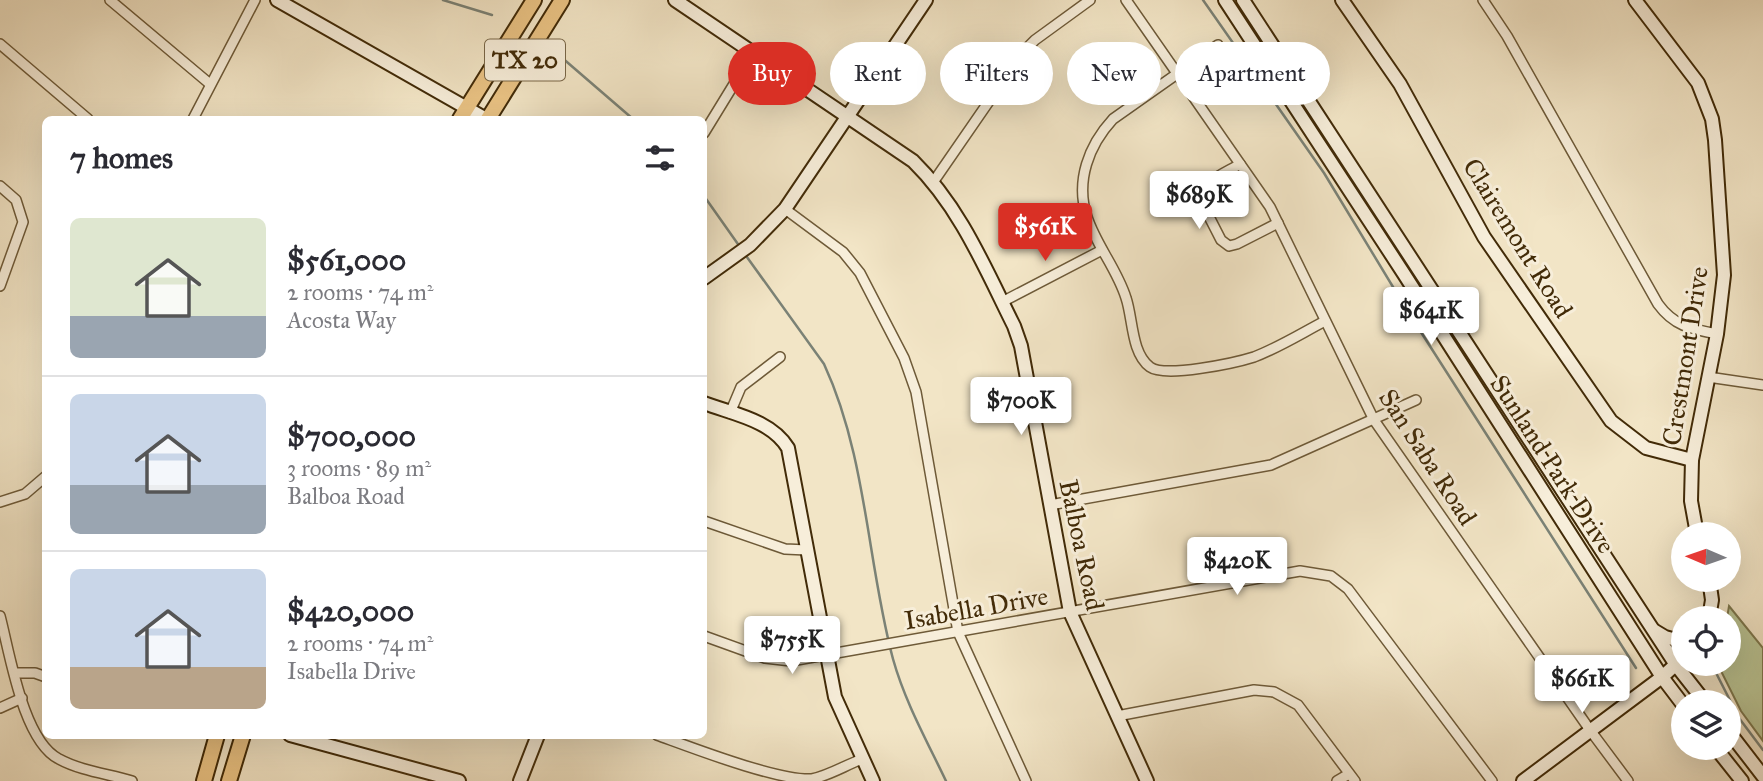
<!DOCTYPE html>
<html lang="en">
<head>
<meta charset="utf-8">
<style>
	:root { --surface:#fff; --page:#f2f2f3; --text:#2b2b33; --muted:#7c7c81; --line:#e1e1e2; --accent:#d93025 }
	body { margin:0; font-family:"IM FELL Great Primer",serif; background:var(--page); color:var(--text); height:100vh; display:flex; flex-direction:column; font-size:26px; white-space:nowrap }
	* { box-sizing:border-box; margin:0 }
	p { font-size:23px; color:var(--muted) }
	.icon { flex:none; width:38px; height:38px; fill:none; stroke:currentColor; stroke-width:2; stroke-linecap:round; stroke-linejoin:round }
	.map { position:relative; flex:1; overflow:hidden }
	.side { position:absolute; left:42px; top:116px; width:665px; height:623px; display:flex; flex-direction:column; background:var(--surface); border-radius:10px; box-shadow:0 7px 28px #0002 }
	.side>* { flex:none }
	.hud { position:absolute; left:728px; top:42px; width:665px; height:63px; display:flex; gap:14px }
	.needle { width:46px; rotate:272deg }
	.controls { position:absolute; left:1671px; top:522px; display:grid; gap:14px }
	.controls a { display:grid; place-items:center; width:70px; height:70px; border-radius:50%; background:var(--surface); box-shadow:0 7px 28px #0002; font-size:35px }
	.price { position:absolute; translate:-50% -60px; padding:0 16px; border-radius:7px; background:#fff; color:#222; font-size:23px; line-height:46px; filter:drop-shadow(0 2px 4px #0008) }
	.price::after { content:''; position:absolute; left:50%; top:42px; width:21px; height:16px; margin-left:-10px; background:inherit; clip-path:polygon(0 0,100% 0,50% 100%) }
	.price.current { background:var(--accent); color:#fff }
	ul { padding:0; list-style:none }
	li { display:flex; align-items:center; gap:21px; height:175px; padding:0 28px }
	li+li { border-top:2px solid var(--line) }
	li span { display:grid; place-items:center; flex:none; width:196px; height:140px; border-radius:10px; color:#555 }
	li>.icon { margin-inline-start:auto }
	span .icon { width:84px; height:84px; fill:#fffc; stroke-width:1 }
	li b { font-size:30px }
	h2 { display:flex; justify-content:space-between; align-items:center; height:84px; padding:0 28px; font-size:30px }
	.tag { padding:0 24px; border-radius:32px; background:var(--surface); box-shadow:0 7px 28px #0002; font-size:24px; line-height:63px }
	.tag.current { background:var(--accent); color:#fff }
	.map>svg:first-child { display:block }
	.green { fill:#bac595; stroke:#7e784e; stroke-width:2 }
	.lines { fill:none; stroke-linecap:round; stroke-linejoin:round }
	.stream { stroke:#7b8276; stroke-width:2.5 }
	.street-casing { stroke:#6e5a38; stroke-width:12 }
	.secondary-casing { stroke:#422b08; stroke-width:16 }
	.primary-casing { stroke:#422b08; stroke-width:18 }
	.street { stroke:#f7eeda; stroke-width:9 }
	.secondary { stroke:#f7eeda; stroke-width:12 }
	.primary { stroke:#e9c283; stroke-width:14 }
	.labels { text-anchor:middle; stroke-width:6; stroke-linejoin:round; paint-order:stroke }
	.shield { fill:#f7eeda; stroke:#786647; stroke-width:2 }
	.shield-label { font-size:24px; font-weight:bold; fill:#422b08 }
	.street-label { font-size:26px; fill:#422b08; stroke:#f7eeda }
</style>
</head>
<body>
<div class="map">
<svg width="1763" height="781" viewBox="0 0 1763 781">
	<rect width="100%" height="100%" fill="#f2e5c6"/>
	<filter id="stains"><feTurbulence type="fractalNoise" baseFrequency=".00286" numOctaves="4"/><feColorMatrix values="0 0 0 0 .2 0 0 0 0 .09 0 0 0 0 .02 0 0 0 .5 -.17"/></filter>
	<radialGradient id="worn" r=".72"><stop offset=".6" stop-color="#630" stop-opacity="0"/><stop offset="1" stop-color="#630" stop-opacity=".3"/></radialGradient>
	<path class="green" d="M 1729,606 L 1763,648 L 1763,741 L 1741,711 L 1717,663 L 1729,663 L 1729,618 L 1727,618 Z"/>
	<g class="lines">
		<g class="stream">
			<path d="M 443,0 L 492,15"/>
			<path d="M 1203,0 L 1324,173 L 1410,315 L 1636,668"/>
			<path d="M 553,50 L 633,119"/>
			<path d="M 704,196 L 740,247"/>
			<path d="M 744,253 L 824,364 C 867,457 867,562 893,659 C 905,702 927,741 946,781"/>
			<path d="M 1711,663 L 1739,718 L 1763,750"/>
		</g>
		<defs>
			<g id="street">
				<path d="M 110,0 L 210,84"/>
				<path d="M 1126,0 L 1270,207 L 1374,420 L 1590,730 L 1628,781"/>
				<path d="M 1483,0 L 1507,36 L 1658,304 C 1674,326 1691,329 1717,334"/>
				<path d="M 0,44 L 88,119"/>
				<path d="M 1218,45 L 1113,119 C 1089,145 1075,181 1087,217 C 1096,245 1117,269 1126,298 C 1133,318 1131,353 1150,367 C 1165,378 1235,363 1254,357 C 1278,348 1302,333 1325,321"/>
				<path d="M 193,119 L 255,0"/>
				<path d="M 704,133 L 753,53"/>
				<path d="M 1240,164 C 1226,173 1202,181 1200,199 L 1221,240 L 1229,246 L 1237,244 L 1278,223"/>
				<path d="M 934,181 L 1023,52 L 1035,40 L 1090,0"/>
				<path d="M 0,186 L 16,200 L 23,222 L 0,286"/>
				<path d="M 785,209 L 843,252 L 860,273 L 904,358 L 916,392 L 958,632 L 1026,781"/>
				<path d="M 1002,302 L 1102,250"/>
				<path d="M 1708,377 L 1763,385"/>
				<path d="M 730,413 L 741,387 L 780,357"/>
				<path d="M 0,502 L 25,494 L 46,476"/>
				<path d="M 1050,505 L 1271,465 L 1416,400"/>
				<path d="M 704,521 L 785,549 L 807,550"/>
				<path d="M 0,616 C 10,654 23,741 59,759 C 81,771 109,774 132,781"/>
				<path d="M 704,636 L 765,658 L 791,661 L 1300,571 L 1331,576 L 1348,589 L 1492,781"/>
				<path d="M 15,673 L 35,673 L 46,677"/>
				<path d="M 0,708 L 22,698"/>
				<path d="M 1117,716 L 1254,690 L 1274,692 L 1298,705 L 1355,781"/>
				<path d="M 657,735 C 693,748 778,781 812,779 C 828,776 846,765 862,759"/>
				<path d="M 1337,781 L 1349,774"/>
			</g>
			<g id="secondary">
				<path d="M 277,0 L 486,119"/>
				<path d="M 675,0 L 913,161 C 960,207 985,268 1014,326 L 1021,346 L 1070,612 L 1147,781"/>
				<path d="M 1225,0 L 1404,274 L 1662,677 L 1684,706"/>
				<path d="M 1243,0 L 1676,665 L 1705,702"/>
				<path d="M 1342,0 L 1400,84 L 1484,237 L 1611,421 L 1646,448 L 1692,460"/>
				<path d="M 1635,0 L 1698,83 L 1712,119 L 1715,140 L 1724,275 L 1717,334 L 1692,460 L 1691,501 L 1697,534"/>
				<path d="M 704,278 L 750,245 L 785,209 L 926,0"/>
				<path d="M 704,403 C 733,414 771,420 788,448 L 835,697 L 873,781"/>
				<path d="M 1709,618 L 1712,600 L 1709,579"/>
				<path d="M 1655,631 L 1665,637 L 1684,642"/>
				<path d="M 1729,732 L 1763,776"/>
				<path d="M 290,735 L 459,781"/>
				<path d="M 1715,747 L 1742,781"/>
				<path d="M 520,781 L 538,735"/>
				<path d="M 1523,781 L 1662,677 L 1684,657"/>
			</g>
			<g id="primary">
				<path d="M 460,119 L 534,0"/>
				<path d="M 488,119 L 562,0"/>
				<path d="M 204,781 L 217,735"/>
				<path d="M 229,781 L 243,735"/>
			</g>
		</defs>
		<use href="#street" class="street-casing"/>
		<use href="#secondary" class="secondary-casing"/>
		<use href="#primary" class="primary-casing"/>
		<use href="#street" class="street"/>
		<use href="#secondary" class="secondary"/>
		<use href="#primary" class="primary"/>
	</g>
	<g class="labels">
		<rect class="shield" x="485" y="39.5" width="80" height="41" rx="5"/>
		<g class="shield-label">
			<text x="525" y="68">TX 20</text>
		</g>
		<g class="street-label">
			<text transform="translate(1518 238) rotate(58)" y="9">Clairemont Road</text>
			<text transform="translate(1685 356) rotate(-81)" y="9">Crestmont Drive</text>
			<text transform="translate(1428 457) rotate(57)" y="9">San Saba Road</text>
			<text transform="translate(1553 464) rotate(57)" y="9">Sunland Park Drive</text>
			<text transform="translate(1082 545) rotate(78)" y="9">Balboa Road</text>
			<text transform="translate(976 608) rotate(-10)" y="9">Isabella Drive</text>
		</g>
	</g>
	<rect width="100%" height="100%" filter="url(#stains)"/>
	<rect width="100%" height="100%" fill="url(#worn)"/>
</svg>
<div class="controls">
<a><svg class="needle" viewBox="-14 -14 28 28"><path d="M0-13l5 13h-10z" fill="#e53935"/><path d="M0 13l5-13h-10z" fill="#7c7c81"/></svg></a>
<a><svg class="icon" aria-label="locate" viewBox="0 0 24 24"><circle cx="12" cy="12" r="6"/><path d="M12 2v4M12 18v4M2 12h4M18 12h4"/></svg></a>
<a><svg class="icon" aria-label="layers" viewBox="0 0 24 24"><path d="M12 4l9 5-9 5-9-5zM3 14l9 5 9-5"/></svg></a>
</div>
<b class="price" style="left:1199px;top:231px">$689K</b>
<b class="price current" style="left:1045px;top:263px">$561K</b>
<b class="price" style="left:1431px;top:347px">$641K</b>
<b class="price" style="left:1021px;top:437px">$700K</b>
<b class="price" style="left:1237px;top:597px">$420K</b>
<b class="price" style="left:792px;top:676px">$755K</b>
<b class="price" style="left:1582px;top:715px">$661K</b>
<div class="hud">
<a class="tag current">Buy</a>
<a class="tag">Rent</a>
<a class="tag">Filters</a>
<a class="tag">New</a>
<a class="tag">Apartment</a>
</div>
<section class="side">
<h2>7 homes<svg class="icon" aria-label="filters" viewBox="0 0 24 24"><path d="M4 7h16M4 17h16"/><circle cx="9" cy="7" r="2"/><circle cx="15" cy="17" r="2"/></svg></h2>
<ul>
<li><span style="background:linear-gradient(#dfe7d0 70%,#9aa5b1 0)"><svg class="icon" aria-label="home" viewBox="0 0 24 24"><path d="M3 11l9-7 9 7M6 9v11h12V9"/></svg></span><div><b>$561,000</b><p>2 rooms · 74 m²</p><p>Acosta Way</p></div></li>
<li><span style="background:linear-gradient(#c9d6e8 65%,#9aa5b1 0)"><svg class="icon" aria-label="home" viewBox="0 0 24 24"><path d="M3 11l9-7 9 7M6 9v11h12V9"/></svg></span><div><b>$700,000</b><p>3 rooms · 89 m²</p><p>Balboa Road</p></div></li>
<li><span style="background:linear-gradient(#c9d6e8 70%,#b9a48a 0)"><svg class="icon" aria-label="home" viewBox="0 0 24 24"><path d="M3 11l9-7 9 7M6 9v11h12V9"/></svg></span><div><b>$420,000</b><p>2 rooms · 74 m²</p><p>Isabella Drive</p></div></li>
</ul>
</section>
</div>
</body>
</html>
